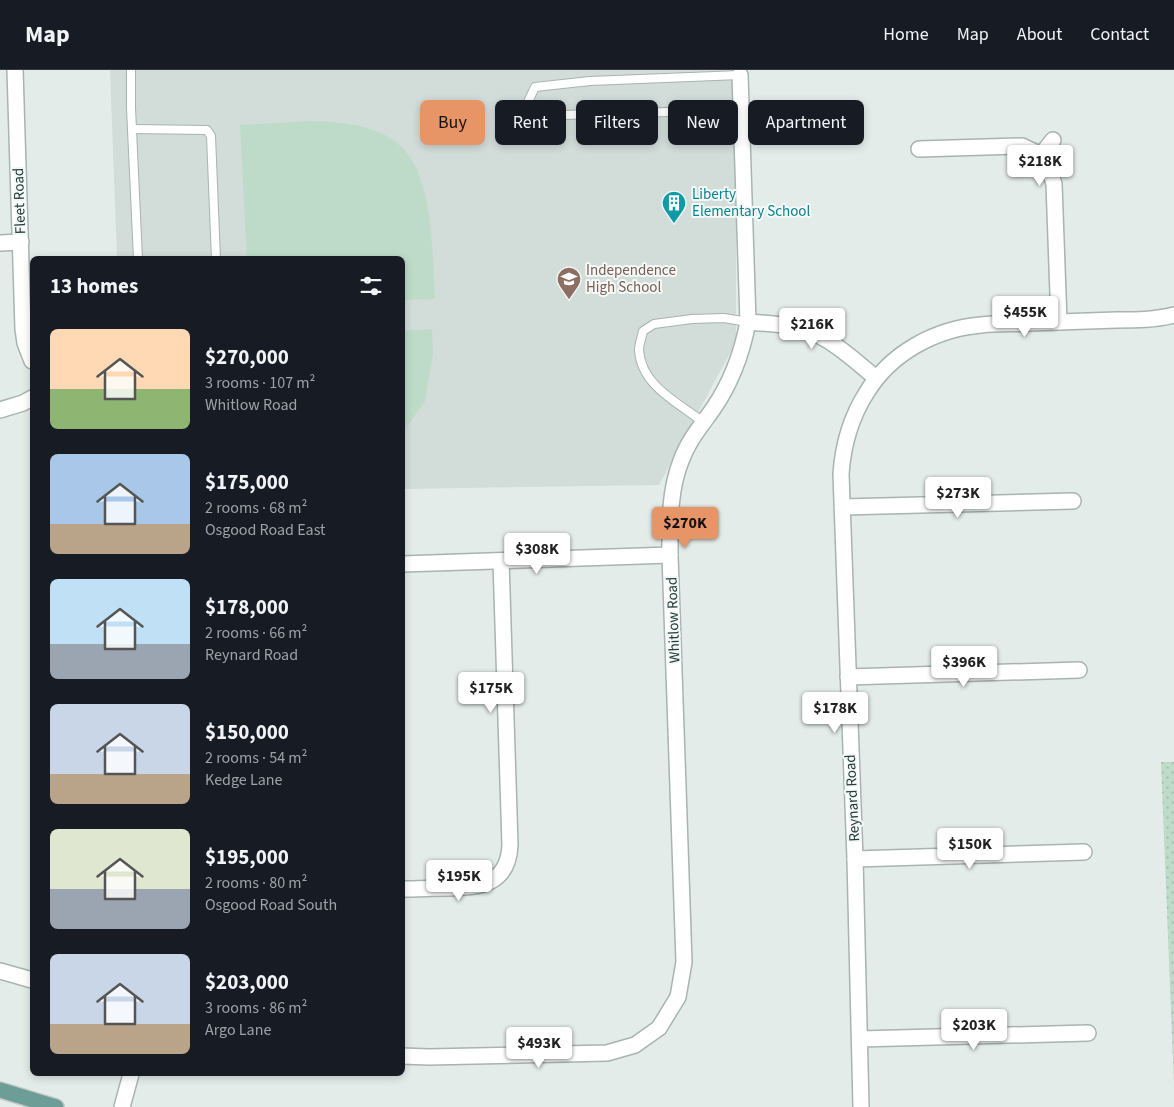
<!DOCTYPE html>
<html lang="en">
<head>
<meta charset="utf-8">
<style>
	:root { --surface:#171b24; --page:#20242c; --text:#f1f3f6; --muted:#9ea1a6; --line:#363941; --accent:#e79567 }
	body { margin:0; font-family:"Source Sans 3",sans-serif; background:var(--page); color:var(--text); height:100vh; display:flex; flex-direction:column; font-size:19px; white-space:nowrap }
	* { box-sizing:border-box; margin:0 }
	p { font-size:16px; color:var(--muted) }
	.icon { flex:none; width:28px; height:28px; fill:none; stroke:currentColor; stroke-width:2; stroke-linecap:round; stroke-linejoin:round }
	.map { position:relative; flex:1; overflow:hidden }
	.details { position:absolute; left:30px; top:186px; width:375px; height:820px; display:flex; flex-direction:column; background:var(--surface); border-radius:8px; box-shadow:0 2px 8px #0003 }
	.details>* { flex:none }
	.hud { position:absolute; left:420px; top:30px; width:475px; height:45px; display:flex; gap:10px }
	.price { position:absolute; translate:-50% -42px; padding:0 11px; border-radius:5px; background:#fff; color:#222; font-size:16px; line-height:32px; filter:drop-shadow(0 1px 2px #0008) }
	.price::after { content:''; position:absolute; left:50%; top:30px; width:15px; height:11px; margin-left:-8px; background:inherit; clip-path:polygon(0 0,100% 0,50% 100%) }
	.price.on { background:var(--accent); color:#111 }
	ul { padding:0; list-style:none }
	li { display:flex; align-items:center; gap:15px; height:125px; padding:0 20px }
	li span { display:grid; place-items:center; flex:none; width:140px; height:100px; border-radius:8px; color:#555 }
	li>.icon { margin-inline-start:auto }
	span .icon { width:60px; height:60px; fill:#fffc; stroke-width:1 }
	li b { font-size:21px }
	h2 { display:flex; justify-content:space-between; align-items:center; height:60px; padding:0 20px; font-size:21px }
	.tag { padding:0 18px; border-radius:8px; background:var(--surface); box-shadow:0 2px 8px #0003; font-size:18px; line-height:45px }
	.tag.on { background:var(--accent); color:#111 }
	header { display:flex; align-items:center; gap:30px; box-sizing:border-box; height:70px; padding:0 25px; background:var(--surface); border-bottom:1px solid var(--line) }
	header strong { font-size:24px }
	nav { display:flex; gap:28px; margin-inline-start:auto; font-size:18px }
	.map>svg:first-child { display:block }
	.built { fill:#d2dcd8 }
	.grass { fill:url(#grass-dots) }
	.park { fill:#bedbc9 }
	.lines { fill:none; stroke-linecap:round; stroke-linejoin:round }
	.lane-casing { stroke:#a7b4b1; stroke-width:10 }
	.street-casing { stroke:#a7b4b1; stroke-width:18 }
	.primary-casing { stroke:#c2c8c8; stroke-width:18 }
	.lane { stroke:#fff; stroke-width:8 }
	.street { stroke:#fff; stroke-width:15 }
	.primary { stroke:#6c9e97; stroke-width:15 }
	.labels { text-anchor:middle; stroke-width:4; stroke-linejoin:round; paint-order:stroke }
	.culture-label { font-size:15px; fill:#0d838f; stroke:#f4f9f7; text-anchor:start }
	.street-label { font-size:15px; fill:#243c39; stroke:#f4f9f7 }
	.education-label { font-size:15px; fill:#785e54; stroke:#f4f9f7; text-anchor:start }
</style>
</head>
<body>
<header>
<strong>Map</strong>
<nav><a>Home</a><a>Map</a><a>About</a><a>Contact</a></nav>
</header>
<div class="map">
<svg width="1174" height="1037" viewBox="0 0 1174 1037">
	<defs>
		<pattern id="grass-dots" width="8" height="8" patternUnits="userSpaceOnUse" patternTransform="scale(1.25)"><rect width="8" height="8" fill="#bedbc9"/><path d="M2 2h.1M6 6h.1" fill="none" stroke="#a3bdad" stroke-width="1.8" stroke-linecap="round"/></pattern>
	</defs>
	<rect width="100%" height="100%" fill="#e4ece9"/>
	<path class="built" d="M 110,0 L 733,0 L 736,153 L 736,272 L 659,415 L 403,419 L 402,189 L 117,189 Z"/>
	<path class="grass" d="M 1161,692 L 1174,692 L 1174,1017 Z"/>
	<g class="park">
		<path d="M 310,51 C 339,52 374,54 397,73 C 435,103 432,185 435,229 L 403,230 L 402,189 L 247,189 L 240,55 Z"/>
		<path d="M 432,259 L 433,284 L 425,331 L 403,362 L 403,261 Z"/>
	</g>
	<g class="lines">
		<defs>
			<g id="lane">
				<path d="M 131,0 L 131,38 L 138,189"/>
				<path d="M 740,5 L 590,11 L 535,17 L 528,32 L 527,46 L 741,40"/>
				<path d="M 132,59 L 207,60 L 211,66 L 216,189"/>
				<path d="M 703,352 C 679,333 641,316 639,280 C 639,274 642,267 643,261 L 654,254 L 692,249 L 724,248 L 748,252"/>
			</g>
			<g id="street">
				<path d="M 15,0 L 23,259 L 25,273 L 32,291"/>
				<path d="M 919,79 L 1022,76 L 1041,85 L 1048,94 L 1054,114 L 1059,252"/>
				<path d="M 1041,85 L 1053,70"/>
				<path d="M 0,173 L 21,172"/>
				<path d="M 748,252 C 775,254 803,255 827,270 C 844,280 860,295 876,308"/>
				<path d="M 0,340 L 23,333 L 32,328"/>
				<path d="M 843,437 L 1073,431"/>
				<path d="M 402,494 L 670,485"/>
				<path d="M 848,607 L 1079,600"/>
				<path d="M 855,789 L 1084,782"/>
				<path d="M 402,819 C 418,819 434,818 449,818 C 482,817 508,814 510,775 L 501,491"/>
				<path d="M 0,901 L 32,910"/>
				<path d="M 860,969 L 1088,963"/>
				<path d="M 402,986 L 429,987 L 607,983 L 635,975 L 659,958 L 678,927 L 684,892 L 670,485 C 670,453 669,421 681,391 C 688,371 701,356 713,339 C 731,313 742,283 748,252 L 740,5"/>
				<path d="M 122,1037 L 131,1004"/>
				<path d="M 861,1037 L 855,789 L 841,404 C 843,374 851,347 867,322 C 891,283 935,259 981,255 C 997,253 1014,254 1030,253 C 1059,252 1088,251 1117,250 C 1136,250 1155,250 1174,245"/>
			</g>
			<path id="primary" d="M 0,1020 L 56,1037"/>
		</defs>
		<use href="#lane" class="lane-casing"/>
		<use href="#street" class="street-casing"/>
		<use href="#primary" class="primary-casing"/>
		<use href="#lane" class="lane"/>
		<use href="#street" class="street"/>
		<use href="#primary" class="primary"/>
	</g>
	<defs>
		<symbol id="building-pin" viewBox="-11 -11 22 30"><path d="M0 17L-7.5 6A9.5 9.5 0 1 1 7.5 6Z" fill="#0f9aa8" stroke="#f4f9f7"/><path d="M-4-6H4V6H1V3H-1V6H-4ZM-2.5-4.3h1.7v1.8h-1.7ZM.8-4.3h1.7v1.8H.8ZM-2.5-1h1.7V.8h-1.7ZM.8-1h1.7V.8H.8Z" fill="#fff"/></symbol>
		<symbol id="school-pin" viewBox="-11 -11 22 30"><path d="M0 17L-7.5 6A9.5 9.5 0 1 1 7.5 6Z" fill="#8d6e63" stroke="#f4f9f7"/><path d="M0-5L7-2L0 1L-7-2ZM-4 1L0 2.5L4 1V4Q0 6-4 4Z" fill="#fff"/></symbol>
	</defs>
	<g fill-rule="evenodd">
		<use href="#building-pin" x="660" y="119" width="28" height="38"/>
		<use href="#school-pin" x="555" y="195" width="28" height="38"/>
	</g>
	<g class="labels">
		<g class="culture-label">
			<text x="692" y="129">Liberty<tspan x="692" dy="17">Elementary School</tspan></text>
		</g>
		<g class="street-label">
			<text transform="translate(19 131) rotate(-92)" y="5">Fleet Road</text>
			<text transform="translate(673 550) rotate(-92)" y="5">Whitlow Road</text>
			<text transform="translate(852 728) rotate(-93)" y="5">Reynard Road</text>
		</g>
		<g class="education-label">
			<text x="586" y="205">Independence<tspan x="586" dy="17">High School</tspan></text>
		</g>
	</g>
</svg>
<b class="price" style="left:1040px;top:117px">$218K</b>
<b class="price" style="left:1025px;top:268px">$455K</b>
<b class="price" style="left:812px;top:280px">$216K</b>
<b class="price" style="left:958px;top:449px">$273K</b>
<b class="price on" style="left:685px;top:479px">$270K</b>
<b class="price" style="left:537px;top:505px">$308K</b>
<b class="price" style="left:964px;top:618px">$396K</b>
<b class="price" style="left:491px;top:644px">$175K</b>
<b class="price" style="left:835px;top:664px">$178K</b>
<b class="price" style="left:970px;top:800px">$150K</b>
<b class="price" style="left:459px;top:832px">$195K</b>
<b class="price" style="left:974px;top:981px">$203K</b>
<b class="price" style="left:539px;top:999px">$493K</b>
<div class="hud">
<a class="tag on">Buy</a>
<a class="tag">Rent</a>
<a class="tag">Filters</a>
<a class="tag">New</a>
<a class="tag">Apartment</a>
</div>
<section class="details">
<h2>13 homes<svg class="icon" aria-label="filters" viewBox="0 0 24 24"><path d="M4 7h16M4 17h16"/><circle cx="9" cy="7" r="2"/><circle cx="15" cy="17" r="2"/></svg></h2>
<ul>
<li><span style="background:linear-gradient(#ffd9b3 60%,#8fb573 0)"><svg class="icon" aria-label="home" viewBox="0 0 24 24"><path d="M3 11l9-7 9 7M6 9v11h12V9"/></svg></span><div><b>$270,000</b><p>3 rooms · 107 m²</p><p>Whitlow Road</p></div></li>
<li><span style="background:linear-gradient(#a9c7e8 70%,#b9a48a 0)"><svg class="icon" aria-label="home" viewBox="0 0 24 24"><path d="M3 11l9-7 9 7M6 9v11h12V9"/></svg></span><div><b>$175,000</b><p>2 rooms · 68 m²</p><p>Osgood Road East</p></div></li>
<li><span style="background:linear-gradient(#bfe0f5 65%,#9aa5b1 0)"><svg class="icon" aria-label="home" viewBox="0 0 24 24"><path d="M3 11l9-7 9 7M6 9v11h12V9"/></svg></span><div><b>$178,000</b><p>2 rooms · 66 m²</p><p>Reynard Road</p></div></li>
<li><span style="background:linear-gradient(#c9d6e8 70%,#b9a48a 0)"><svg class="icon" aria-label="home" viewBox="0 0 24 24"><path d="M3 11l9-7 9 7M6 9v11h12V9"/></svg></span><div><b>$150,000</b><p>2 rooms · 54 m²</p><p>Kedge Lane</p></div></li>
<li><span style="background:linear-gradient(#dfe7d0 60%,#9aa5b1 0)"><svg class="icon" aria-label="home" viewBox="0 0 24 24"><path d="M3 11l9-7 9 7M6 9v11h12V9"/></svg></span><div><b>$195,000</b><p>2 rooms · 80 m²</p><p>Osgood Road South</p></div></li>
<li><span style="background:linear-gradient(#c9d6e8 70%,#b9a48a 0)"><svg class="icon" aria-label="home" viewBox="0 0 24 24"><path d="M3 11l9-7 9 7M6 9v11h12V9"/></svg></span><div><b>$203,000</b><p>3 rooms · 86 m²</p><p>Argo Lane</p></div></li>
</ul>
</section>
</div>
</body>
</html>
